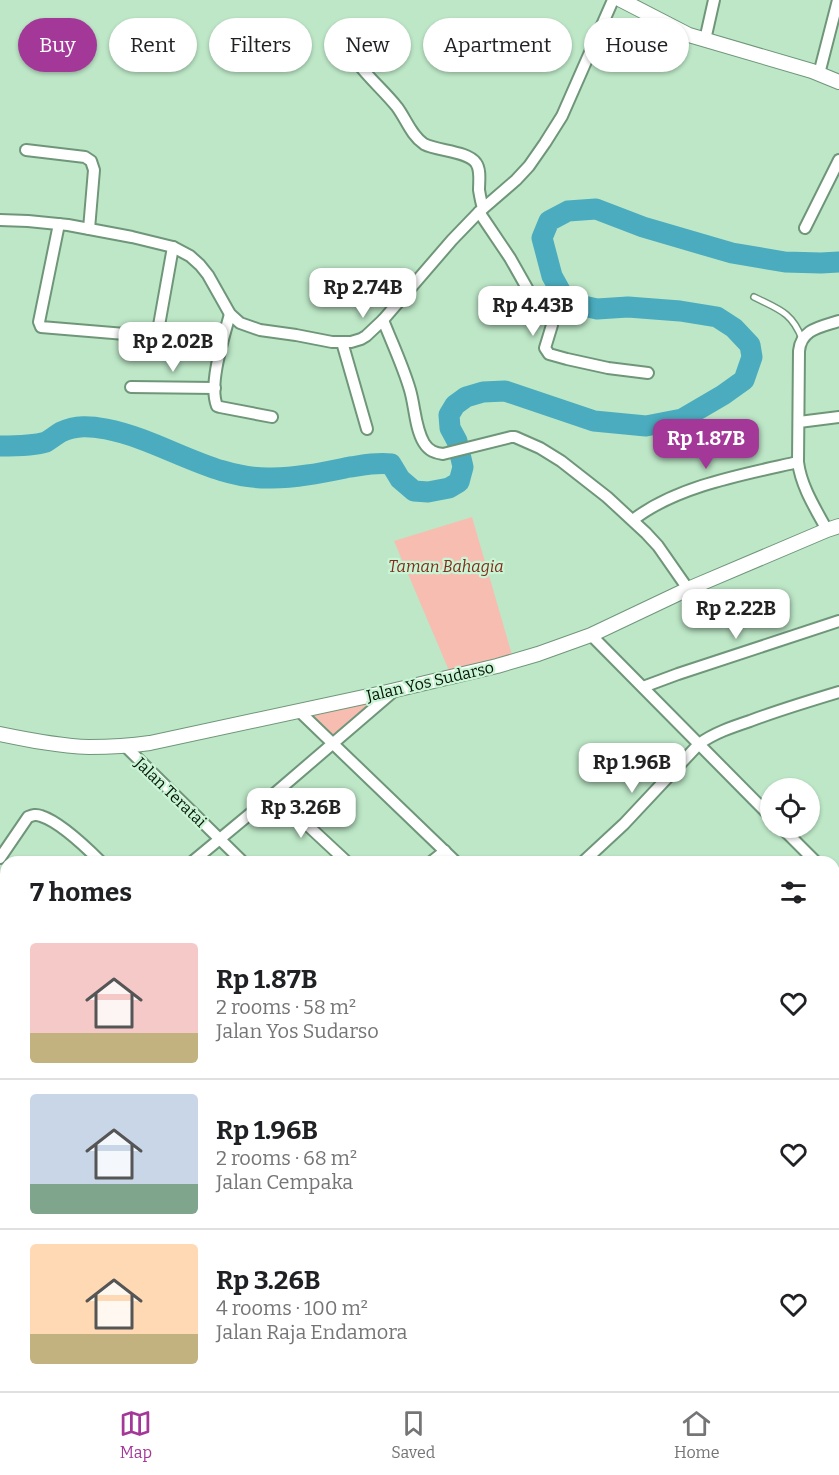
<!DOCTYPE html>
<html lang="en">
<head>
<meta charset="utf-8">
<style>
	:root { --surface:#fff; --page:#f6f6f6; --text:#202124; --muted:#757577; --line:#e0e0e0; --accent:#a33898 }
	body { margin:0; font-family:Bitter,serif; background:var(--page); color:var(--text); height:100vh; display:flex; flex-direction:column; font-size:22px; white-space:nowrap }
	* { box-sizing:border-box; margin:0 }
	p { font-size:20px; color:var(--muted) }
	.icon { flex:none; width:33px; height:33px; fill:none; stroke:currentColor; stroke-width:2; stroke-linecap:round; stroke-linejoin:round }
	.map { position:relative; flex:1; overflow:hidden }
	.sheet { position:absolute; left:0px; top:856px; width:840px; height:536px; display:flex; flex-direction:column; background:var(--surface); border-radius:18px 18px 0 0; box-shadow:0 2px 4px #0004 }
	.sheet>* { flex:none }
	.banner { position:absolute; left:18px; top:18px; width:804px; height:54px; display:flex; gap:12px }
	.fabs { position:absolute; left:760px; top:778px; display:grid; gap:12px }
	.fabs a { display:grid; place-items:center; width:60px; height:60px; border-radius:50%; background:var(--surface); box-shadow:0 2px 4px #0004; font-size:30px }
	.price { position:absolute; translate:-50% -51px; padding:0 14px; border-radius:12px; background:#fff; color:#222; font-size:20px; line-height:39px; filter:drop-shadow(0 2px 3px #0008) }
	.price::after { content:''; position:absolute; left:50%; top:36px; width:18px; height:14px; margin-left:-9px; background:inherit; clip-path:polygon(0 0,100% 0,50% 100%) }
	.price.on { background:var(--accent); color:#fff }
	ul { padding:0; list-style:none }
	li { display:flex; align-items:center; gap:18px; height:150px; padding:0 30px }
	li+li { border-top:2px solid var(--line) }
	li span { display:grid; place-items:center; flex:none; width:168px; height:120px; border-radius:6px; color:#555 }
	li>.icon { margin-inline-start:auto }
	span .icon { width:72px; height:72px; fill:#fffc; stroke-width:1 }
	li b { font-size:26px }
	h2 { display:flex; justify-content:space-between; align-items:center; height:72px; padding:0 30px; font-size:26px }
	.tag { padding:0 21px; border-radius:27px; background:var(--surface); box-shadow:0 2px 4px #0004; font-size:21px; line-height:54px }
	.tag.on { background:var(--accent); color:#fff }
	.menu { display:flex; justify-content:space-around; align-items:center; height:84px; border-top:2px solid var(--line); background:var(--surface); font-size:16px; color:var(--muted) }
	.menu a { display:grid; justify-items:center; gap:3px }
	.menu .on { color:var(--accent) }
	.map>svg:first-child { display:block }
	.green { fill:#f7bdb1 }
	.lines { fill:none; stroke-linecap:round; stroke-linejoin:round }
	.river { stroke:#4aacbe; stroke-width:21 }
	.lane-casing { stroke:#6f9679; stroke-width:8 }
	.street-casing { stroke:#6f9679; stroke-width:14 }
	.secondary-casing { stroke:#6f9679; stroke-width:16 }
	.lane { stroke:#fff; stroke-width:5 }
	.street { stroke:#fff; stroke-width:10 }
	.secondary { stroke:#fff; stroke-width:14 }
	.labels { text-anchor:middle; stroke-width:4.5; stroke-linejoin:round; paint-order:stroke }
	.park-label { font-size:16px; font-style:italic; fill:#832b1c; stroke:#caf5d4 }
	.street-label { font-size:16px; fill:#06150a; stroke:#caf5d4 }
</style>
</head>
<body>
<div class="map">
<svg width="839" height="1391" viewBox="0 0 839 1391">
	<rect width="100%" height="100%" fill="#bde7c7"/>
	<g class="green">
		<path d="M 472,517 L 512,655 L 450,673 L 394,541 Z"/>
		<path d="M 387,693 L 333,741 L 303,712 Z"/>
	</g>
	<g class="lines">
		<g class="river">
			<path d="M 0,446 C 13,446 34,446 46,442 C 51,439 56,435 61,432 C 76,425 90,426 106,429 C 163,440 213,480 272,478 C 298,478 325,472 350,467 C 364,465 376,462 391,464 L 400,479 L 414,491 L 428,492 L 449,488 L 459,482 L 463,467 L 457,441 L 450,428 L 449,415 L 455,405 L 466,397 L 483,392 L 505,391 L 594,421 L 646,426 L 682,419 L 723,395 L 744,380 L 752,357 L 750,345 L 734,328 L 717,317 L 680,311 L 628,307 L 597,309 L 579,305 L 562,294 L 552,276 L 542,238 L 549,221 L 568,211 L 596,209 L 643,227 L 732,253 L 785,262 L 821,263 L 839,262"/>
			<path d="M 834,1325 L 839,1326"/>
			<path d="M 566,1391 L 575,1386"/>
		</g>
		<defs>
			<g id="lane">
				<path d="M 754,297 C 778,309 792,312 802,339"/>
				<path d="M 834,1027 L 839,1033"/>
			</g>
			<g id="street">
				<path d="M 705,40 L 714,0"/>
				<path d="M 360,66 C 371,80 385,92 397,107 C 406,119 411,135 424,144 C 437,151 468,151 476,163 C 481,170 479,181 479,190 C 480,196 481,202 483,208"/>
				<path d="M 819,74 L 838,0"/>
				<path d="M 26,150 L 85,157 L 91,161 L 94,170 L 89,229"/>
				<path d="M 479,212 L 510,258 L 536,304 L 551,318 L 552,325 L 545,348 L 549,354 L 567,359 L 608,368 L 648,373"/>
				<path d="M 0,220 L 28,221 L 68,225 L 132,237 L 173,247 L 190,256 L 200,265 L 208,275 L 230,314 L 240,323 L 260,330 L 296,335 L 332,342 L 351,342 L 361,339 L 366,336 L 383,320 L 452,240 L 479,212 L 516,180 L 529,166 L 545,143 L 562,116 L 613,0"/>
				<path d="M 59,224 L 39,322 L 41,327 L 149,336 L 155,334 L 158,331 L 173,247"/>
				<path d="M 805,228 L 839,160"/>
				<path d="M 230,314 C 224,337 208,384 217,406 L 220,407 L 272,417"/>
				<path d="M 383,320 C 392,343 403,366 410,390 C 415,407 415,428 424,443 C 429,451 435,453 443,454 L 511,437 L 515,437 L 540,448 L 561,461 L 607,497 L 646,533 L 658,546 L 688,589"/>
				<path d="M 342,342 L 367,429"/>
				<path d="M 131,387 L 215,388"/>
				<path d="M 799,422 L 839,417"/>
				<path d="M 633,520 C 676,486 745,474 798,462"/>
				<path d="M 827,530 C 815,508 801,486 798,462 L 799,351 C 801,329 821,327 839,321"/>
				<path d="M 591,635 L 771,817"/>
				<path d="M 643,687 L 678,674 L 839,621"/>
				<path d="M 299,711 L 456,862"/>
				<path d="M 125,746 L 243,862"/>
				<path d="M 274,794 L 347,862"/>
				<path d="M 782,828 L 816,862"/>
				<path d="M 0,858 L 28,817 C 33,815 36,814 41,816 C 60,822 87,848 101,862"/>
				<path d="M 192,862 L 274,794 L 394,691"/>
				<path d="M 431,862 L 445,851"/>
				<path d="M 583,862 L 624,824 L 699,744 C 714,733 732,727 750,721 C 779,710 809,701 839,692"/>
				<path d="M 834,880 L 839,886"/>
				<path d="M 0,1020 L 6,1015"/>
				<path d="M 834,1109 L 839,1120"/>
				<path d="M 0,1209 L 6,1205"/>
				<path d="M 834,1276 L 839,1277"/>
				<path d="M 0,1296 L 6,1303"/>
				<path d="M 834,1385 L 839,1386"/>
				<path d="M 693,1386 L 694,1391"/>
				<path d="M 109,1391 L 116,1386"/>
				<path d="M 812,1391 L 813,1386"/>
			</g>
			<g id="secondary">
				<path d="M 621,0 L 689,35 L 812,71 L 839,82"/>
				<path d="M 0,734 C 29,740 59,746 89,747 C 109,747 129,746 150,743 L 387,692 L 497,666 L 538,654 L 591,635 L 688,589 L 827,530 L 839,526"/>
				<path d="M 834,1073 L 839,1071"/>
				<path d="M 310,1391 L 317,1386"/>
			</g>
		</defs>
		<use href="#lane" class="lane-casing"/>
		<use href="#street" class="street-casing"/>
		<use href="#secondary" class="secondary-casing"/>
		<use href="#lane" class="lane"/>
		<use href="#street" class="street"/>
		<use href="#secondary" class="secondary"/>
	</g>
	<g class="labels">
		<g class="park-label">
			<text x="446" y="572">Taman Bahagia</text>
		</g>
		<g class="street-label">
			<text transform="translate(430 681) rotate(-13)" y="6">Jalan Yos Sudarso</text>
			<text transform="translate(171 792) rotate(44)" y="6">Jalan Teratai</text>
		</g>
	</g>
</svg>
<div class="fabs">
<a><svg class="icon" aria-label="locate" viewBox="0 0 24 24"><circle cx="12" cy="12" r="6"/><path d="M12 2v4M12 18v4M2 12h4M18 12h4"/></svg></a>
</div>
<b class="price" style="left:363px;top:319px">Rp 2.74B</b>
<b class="price" style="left:533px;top:337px">Rp 4.43B</b>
<b class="price" style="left:173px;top:373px">Rp 2.02B</b>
<b class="price on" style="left:706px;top:470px">Rp 1.87B</b>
<b class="price" style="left:736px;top:640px">Rp 2.22B</b>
<b class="price" style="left:632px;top:794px">Rp 1.96B</b>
<b class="price" style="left:301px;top:839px">Rp 3.26B</b>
<div class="banner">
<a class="tag on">Buy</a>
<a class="tag">Rent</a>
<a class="tag">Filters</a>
<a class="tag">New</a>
<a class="tag">Apartment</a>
<a class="tag">House</a>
</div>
<section class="sheet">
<h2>7 homes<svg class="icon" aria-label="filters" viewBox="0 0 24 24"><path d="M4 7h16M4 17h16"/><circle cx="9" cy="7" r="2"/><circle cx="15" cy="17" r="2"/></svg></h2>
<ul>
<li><span style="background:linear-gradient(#f6c9c9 75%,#c2b280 0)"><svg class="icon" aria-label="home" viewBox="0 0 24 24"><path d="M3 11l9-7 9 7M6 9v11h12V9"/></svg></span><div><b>Rp 1.87B</b><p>2 rooms · 58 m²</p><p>Jalan Yos Sudarso</p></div><svg class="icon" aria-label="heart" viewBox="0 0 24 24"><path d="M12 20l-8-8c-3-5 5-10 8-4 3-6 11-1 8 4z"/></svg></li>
<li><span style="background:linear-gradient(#c9d6e8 75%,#7fa58c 0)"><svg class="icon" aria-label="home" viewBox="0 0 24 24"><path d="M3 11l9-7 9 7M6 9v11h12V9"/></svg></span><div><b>Rp 1.96B</b><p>2 rooms · 68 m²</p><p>Jalan Cempaka</p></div><svg class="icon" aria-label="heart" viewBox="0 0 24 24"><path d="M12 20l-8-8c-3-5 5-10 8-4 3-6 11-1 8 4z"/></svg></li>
<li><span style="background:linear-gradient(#ffd9b3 75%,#c2b280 0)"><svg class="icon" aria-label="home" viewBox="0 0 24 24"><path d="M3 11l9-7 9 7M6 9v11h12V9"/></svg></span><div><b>Rp 3.26B</b><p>4 rooms · 100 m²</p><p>Jalan Raja Endamora</p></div><svg class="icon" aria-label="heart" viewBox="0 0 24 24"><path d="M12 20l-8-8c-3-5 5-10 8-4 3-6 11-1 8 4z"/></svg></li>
</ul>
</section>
</div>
<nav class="menu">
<a class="on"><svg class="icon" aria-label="map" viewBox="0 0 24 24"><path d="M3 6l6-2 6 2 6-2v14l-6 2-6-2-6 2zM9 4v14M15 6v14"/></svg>Map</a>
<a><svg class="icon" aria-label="saved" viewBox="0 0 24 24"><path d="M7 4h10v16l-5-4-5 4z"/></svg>Saved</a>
<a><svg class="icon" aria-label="home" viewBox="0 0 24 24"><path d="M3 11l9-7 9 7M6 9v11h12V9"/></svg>Home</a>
</nav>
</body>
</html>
